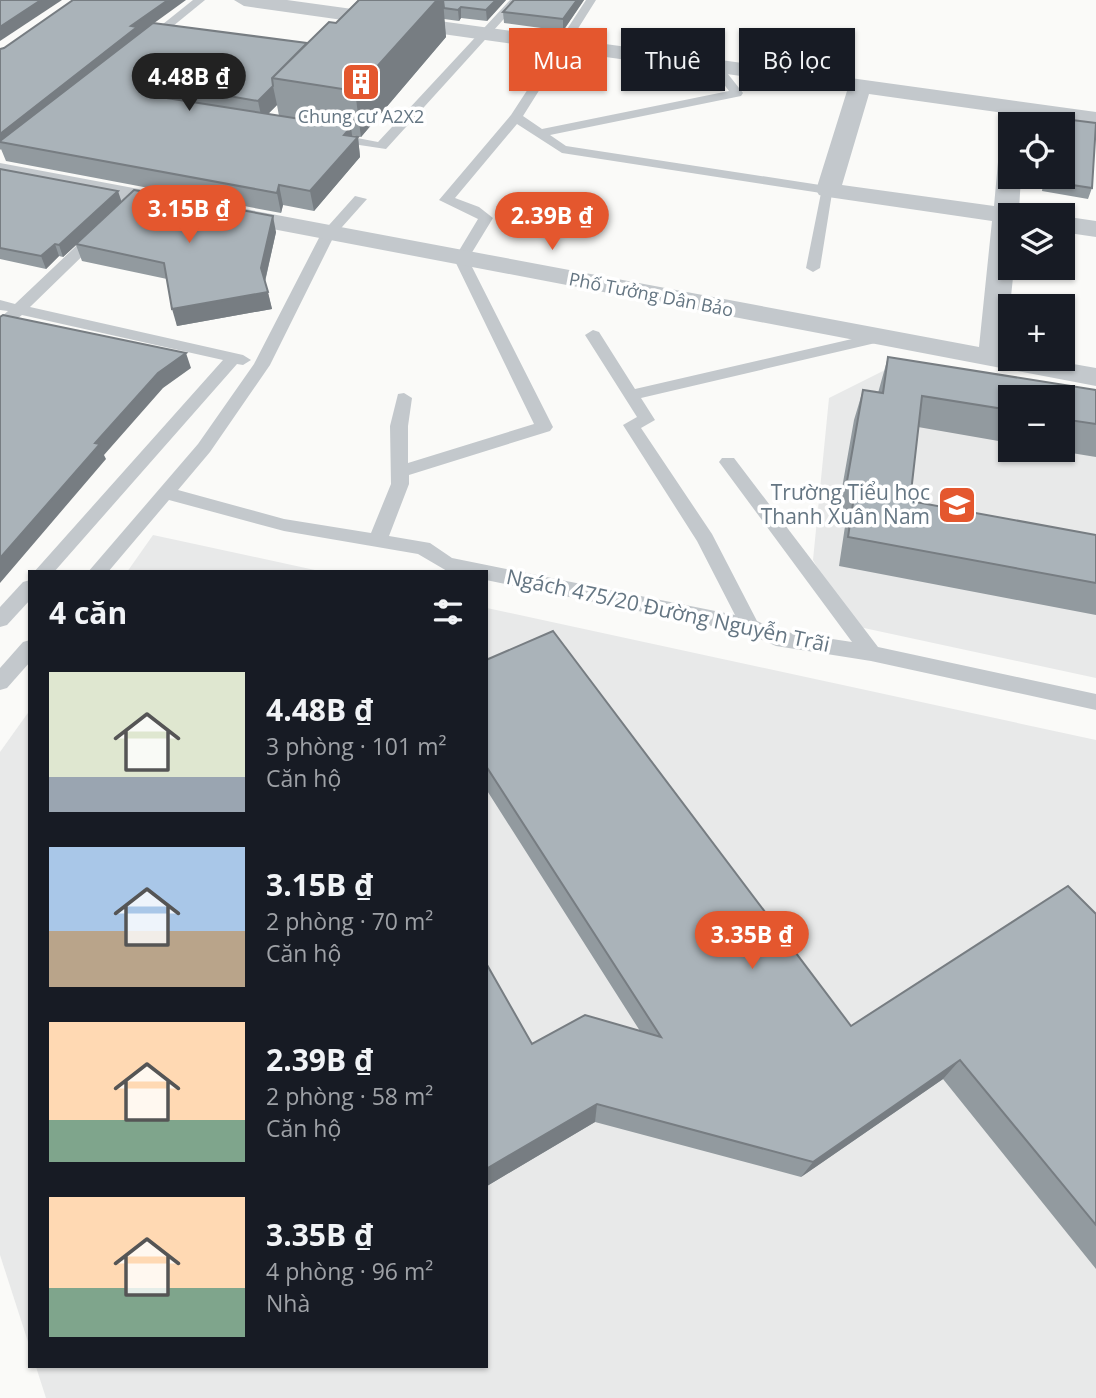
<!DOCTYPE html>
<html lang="vi">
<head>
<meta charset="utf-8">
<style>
	:root { --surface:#171b24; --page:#20242c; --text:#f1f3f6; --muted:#9ea1a6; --accent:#e4572e }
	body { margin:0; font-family:"Open Sans",sans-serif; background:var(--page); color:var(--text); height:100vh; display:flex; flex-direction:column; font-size:26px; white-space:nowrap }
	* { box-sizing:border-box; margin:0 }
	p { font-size:23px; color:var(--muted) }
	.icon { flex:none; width:38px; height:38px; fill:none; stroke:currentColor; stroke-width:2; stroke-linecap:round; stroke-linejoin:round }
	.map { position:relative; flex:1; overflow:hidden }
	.panel { position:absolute; left:28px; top:570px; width:460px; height:798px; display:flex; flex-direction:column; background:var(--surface); border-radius:0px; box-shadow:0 2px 5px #0004 }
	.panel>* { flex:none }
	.hud { position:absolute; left:509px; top:28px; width:481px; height:63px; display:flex; gap:14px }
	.tools { position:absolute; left:998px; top:112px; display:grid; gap:14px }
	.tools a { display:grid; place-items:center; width:77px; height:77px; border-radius:0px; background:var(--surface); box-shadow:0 2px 5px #0004; font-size:35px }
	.price { position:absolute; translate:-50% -60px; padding:0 16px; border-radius:24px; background:var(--accent); color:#fff; font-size:23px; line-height:46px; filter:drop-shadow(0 2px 4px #0008) }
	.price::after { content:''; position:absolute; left:50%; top:42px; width:21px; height:16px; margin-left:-10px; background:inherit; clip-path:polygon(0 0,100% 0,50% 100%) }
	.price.current { background:#222; color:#fff }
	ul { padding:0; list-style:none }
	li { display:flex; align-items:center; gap:21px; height:175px; padding:0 21px }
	li span { display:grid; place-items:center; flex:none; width:196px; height:140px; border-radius:0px; color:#555 }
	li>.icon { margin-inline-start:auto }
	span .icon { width:84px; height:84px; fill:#fffc; stroke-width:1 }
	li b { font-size:30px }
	h2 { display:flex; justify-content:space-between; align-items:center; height:84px; padding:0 21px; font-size:30px }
	.pill { padding:0 24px; border-radius:0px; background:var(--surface); box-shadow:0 2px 5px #0004; font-size:24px; line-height:63px }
	.pill.current { background:var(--accent); color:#fff }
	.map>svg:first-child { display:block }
	.built { fill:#e8e9e9 }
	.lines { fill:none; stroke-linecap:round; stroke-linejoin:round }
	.lane { fill:#c3c8cc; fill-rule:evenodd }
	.street { fill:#c3c8cc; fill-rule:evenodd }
	.wall { fill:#929a9f; fill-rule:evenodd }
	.shaded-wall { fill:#777d82 }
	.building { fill:#aab3b9; stroke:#777d82; stroke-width:2 }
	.labels { text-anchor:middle; stroke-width:7; stroke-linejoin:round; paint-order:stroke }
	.far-poi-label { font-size:18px; fill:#657683; stroke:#fff }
	.far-street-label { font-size:18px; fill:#657683; stroke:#fff }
	.poi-label { font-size:21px; fill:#657683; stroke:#fff; text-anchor:end }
	.street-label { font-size:21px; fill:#657683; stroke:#fff }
</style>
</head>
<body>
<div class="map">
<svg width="1096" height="1398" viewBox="0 0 1096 1398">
	<rect width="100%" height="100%" fill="#fafaf8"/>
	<g class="built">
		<path d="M 889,368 L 1010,397 L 1010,450 L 1062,450 L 1096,404 L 1096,678 L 850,625 L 813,560 L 829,398 Z"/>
		<path d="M 153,535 L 324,572 L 127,572 Z"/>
		<path d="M 487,608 L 1096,740 L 1096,1398 L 46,1398 L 36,1367 L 486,1367 Z"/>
		<path d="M 30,710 L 30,1348 L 0,1255 L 0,752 Z"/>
	</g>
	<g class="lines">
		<g class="lane">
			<path d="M 193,0 L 205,0 L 151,44 L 143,44 L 143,40 Z"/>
			<path d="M 510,0 L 521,0 L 386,149 L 326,140 L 325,137 L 331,133 L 378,142 Z"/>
			<path d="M 586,0 L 596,0 L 523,116 L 542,129 L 729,91 L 710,66 L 720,64 L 743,93 L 741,96 L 550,135 L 566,146 L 833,187 L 820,268 L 813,272 L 806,268 L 821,193 L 562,153 L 517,124 L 455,198 L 479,207 L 493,218 L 468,259 L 553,427 L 550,431 L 409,475 L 409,484 L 389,536 L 430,543 L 452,558 L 735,615 L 697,541 L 623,425 L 637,417 L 585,335 L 593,330 L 599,332 L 635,389 L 878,333 L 884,335 L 884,341 L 641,398 L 655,420 L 641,428 L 712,534 L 757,621 L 779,631 L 852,642 L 722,466 L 719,462 L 722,458 L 734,458 L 878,647 L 1096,694 L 1096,710 L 871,661 L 776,646 L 746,633 L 486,580 L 486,572 L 447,571 L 418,554 L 284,531 L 169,500 L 108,572 L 88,572 L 198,444 L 254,364 L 321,234 L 355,196 L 367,199 L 334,236 L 270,365 L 210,452 L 178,490 L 284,519 L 371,533 L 391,484 L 390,426 L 398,394 L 404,393 L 412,398 L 408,426 L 408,463 L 534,424 L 454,259 L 478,219 L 439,200 L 511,115 Z"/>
			<path d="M 97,230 L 102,231 L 102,237 L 30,307 L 243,355 L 251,360 L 243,365 L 237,364 L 54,572 L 34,572 L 223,360 L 22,315 L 0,332 L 0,318 L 8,311 L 0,310 L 0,300 L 15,304 L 92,231 Z"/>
			<path d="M 30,580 L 30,600 L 7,625 L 0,627 L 0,607 L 23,582 Z"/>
			<path d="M 30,640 L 30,662 L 7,688 L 0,690 L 0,668 L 23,642 Z"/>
		</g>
		<g class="street">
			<path d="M 234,0 L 287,0 L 1096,112 L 1096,126 L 869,94 L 842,185 L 994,206 L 998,162 L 1001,157 L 1010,155 L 1010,177 L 1021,177 L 1019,210 L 1022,215 L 1010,215 L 1010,268 L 1014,268 L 1010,306 L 1010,359 L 1045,359 L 1096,368 L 1096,386 L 0,177 L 0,163 L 979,347 L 992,221 L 828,197 L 819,195 L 816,190 L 847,91 L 244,6 Z"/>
			<path d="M 1062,216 L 1096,221 L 1096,237 L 1062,232 Z"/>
		</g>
	</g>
	<g class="wall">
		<path d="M 356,0 L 506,0 L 487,21 L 461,18 L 459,21 L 444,19 L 446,37 L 361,137 L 352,135 L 352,136 L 358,137 L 360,157 L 314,211 L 283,205 L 281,213 L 6,161 L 1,149 L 0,150 L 0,49 L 155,23 L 307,43 L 336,23 L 358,0 ZM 277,105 L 279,116 L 268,114 Z"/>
		<path d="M 584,0 L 563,31 L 504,23 L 503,12 Z"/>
		<path d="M 1056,118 L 1096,123 L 1092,188 L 1088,199 L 1042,191 L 1044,177 L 1062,177 L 1062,124 L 1054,124 Z"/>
		<path d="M 0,169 L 122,201 L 276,232 L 265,282 L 272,309 L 177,326 L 167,279 L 82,261 L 76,245 L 63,257 L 59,256 L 46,269 L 0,259 Z"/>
		<path d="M 888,357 L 1096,390 L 1096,457 L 1053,450 L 1062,450 L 1062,397 L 1010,397 L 1010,443 L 918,427 L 910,501 L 1096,535 L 1096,615 L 839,566 L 847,513 L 838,511 L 854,420 L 863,390 L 878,393 Z"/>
		<path d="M 486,660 L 851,1026 L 1096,914 L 1096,1269 L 943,1079 L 801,1177 L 595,1122 L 487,1186 L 486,963 L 532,1044 L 640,1031 L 486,789 Z"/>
	</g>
	<g class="shaded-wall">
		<path d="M 41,0 L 62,0 L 0,41 L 0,27 Z"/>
		<path d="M 168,0 L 186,0 L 139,34 L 0,142 L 0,134 L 131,26 Z"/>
		<path d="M 437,0 L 443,0 L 446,37 L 361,137 L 355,91 Z"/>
		<path d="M 496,0 L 506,0 L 487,21 L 486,10 Z"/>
		<path d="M 577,0 L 584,0 L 563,31 L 563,19 Z"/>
		<path d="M 461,7 L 461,18 L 459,21 L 458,10 Z"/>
		<path d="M 155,83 L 160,102 L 146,89 Z"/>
		<path d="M 273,86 L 277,105 L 262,120 L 258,101 Z"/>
		<path d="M 351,127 L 353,143 L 358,137 L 360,157 L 314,211 L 310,191 L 344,135 Z"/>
		<path d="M 279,185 L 283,205 L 281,213 L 277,193 Z"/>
		<path d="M 118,191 L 122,203 L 63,257 L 59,245 Z"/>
		<path d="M 273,216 L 276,232 L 264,285 L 261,268 Z"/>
		<path d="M 55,244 L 59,256 L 46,269 L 41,256 Z"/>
		<path d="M 268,292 L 272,309 L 177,326 L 172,309 Z"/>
		<path d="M 186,353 L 191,368 L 163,388 L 104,455 L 106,459 L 0,583 L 0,558 L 95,443 L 158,373 Z"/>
		<path d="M 960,1060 L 943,1079 L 801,1177 L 813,1162 Z"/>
		<path d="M 597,1104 L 595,1122 L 487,1186 L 486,1169 Z"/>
	</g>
	<g class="building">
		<path d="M 0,0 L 41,0 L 0,27 Z"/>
		<path d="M 73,0 L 168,0 L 131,26 L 137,27 L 0,134 L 0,49 L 4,48 Z"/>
		<path d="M 359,0 L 437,0 L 355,91 L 272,78 L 329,22 L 336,23 Z"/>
		<path d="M 443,0 L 496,0 L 486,10 L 461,7 L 458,10 L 444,8 Z"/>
		<path d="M 514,0 L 577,0 L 563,19 L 503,12 Z"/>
		<path d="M 153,23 L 307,43 L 272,78 L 273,86 L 258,101 L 155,83 L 146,89 L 154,96 L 351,127 L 344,135 L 358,137 L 310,191 L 279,185 L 277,193 L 0,142 L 0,141 Z"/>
		<path d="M 1056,118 L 1096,123 L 1092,188 L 1046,181 L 1046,177 L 1062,177 L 1062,124 L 1055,124 Z"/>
		<path d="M 0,169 L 118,191 L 59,245 L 55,244 L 41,256 L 0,248 Z"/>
		<path d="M 134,190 L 273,216 L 261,268 L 268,292 L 172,309 L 164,263 L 76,244 Z"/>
		<path d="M 3,315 L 186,353 L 158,373 L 95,443 L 100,444 L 0,558 L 0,317 Z"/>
		<path d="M 888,357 L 1096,390 L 1096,424 L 1062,419 L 1062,397 L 1010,397 L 1010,410 L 922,396 L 910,501 L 1096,535 L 1096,583 L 848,537 L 856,483 L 847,481 L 863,390 L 883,393 Z"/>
		<path d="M 553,631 L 851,1026 L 1068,886 L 1096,914 L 1096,1225 L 960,1060 L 813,1162 L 597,1104 L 486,1169 L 486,963 L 532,1044 L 585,1015 L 661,1037 L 486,766 L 486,660 Z"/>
	</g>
	<defs>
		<symbol id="building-square" viewBox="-11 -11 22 22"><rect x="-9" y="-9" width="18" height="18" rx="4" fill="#e4572e" stroke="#fff"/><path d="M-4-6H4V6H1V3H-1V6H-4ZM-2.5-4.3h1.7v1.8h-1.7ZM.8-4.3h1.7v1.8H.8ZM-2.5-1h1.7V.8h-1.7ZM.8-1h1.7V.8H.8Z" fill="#fff"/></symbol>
		<symbol id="school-square" viewBox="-11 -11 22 22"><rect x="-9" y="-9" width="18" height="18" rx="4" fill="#e4572e" stroke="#fff"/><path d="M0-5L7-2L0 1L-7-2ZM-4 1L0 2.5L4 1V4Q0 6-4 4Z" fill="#fff"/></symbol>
	</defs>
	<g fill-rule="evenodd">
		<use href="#building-square" x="339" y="60" width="44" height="44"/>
		<use href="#school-square" x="935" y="483" width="44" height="44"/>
	</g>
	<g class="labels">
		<g class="far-poi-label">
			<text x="361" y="123">Chung cư A2X2</text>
		</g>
		<g class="far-street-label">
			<text transform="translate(651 295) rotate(11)" y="6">Phố Tưởng Dân Bảo</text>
		</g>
		<g class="poi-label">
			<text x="930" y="500">Trường Tiểu học<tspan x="930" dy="24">Thanh Xuân Nam</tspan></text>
		</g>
		<g class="street-label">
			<text transform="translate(668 611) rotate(12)" y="7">Ngách 475/20 Đường Nguyễn Trãi</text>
		</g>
	</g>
</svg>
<div class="tools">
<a><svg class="icon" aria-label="locate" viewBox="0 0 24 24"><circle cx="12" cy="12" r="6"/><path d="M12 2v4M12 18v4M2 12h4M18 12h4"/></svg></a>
<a><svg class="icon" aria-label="layers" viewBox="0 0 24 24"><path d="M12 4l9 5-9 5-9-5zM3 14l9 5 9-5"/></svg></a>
<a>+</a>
<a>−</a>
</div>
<b class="price current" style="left:189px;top:113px">4.48B ₫</b>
<b class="price" style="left:189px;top:245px">3.15B ₫</b>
<b class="price" style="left:552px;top:252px">2.39B ₫</b>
<b class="price" style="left:752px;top:971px">3.35B ₫</b>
<div class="hud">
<a class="pill current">Mua</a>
<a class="pill">Thuê</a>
<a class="pill">Bộ lọc</a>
</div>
<section class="panel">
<h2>4 căn<svg class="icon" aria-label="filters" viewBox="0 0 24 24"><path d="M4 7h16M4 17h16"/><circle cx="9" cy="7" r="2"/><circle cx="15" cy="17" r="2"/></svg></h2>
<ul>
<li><span style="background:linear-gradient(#dfe7d0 75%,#9aa5b1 0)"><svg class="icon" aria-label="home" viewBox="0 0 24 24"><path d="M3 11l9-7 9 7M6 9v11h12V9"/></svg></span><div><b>4.48B ₫</b><p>3 phòng · 101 m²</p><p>Căn hộ</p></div></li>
<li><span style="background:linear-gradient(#a9c7e8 60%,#b9a48a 0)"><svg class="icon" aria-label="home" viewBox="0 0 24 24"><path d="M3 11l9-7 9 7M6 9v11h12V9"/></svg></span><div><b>3.15B ₫</b><p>2 phòng · 70 m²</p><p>Căn hộ</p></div></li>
<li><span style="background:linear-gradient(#ffd9b3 70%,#7fa58c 0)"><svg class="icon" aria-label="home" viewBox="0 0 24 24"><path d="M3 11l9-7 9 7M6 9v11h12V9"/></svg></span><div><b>2.39B ₫</b><p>2 phòng · 58 m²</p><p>Căn hộ</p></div></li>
<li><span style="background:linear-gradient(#ffd9b3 65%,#7fa58c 0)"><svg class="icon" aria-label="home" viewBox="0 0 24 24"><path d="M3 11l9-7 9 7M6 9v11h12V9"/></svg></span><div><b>3.35B ₫</b><p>4 phòng · 96 m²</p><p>Nhà</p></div></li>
</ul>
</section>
</div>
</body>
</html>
